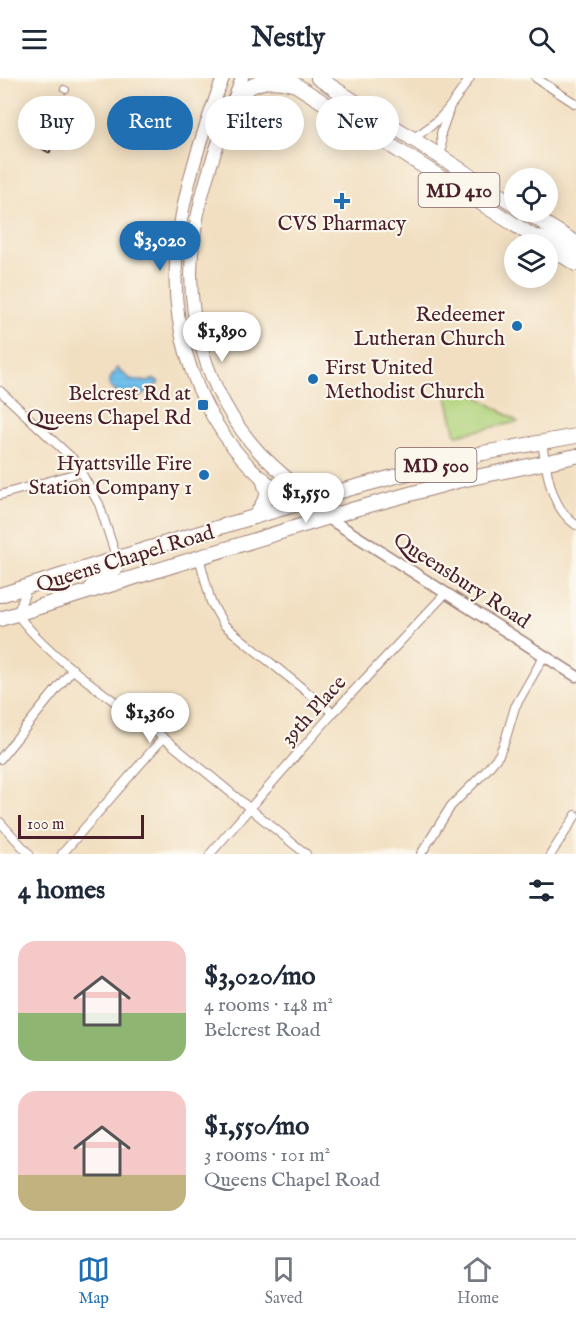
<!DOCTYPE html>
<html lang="en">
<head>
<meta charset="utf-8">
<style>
	:root { --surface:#fff; --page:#f2f2f3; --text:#1f2937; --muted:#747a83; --line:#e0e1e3; --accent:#1f6fb2 }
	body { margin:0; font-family:"IM FELL English",serif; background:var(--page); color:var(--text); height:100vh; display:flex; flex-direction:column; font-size:22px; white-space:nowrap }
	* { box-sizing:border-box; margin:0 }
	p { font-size:20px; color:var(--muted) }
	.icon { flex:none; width:33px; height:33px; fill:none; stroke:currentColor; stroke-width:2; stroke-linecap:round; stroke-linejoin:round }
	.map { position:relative; height:776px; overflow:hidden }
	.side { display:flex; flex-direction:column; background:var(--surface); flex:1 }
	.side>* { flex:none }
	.top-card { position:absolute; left:18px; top:18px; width:540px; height:54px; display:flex; gap:12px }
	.fabs { position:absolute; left:504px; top:90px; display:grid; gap:12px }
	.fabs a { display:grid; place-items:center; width:54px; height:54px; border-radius:50%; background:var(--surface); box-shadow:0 3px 15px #0003; font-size:30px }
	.scale { position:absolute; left:18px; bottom:15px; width:126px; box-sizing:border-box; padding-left:6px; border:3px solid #4a1f2b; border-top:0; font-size:16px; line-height:21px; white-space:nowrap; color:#4a1f2b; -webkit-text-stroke:4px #fbf7ec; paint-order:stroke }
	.price { position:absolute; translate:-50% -51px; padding:0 14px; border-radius:21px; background:#fff; color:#222; font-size:20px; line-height:39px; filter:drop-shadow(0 2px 3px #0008) }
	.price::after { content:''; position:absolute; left:50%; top:36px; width:18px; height:14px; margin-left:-9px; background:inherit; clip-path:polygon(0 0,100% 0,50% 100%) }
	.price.on { background:var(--accent); color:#fff }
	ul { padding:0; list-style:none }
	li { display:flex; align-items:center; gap:18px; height:150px; padding:0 18px }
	li span { display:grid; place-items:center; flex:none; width:168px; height:120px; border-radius:18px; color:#555 }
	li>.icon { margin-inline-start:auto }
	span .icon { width:72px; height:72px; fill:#fffc; stroke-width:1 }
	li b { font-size:26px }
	h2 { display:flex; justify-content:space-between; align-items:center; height:72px; padding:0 18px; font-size:26px }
	.chip { padding:0 21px; border-radius:27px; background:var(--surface); box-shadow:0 3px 15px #0003; font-size:21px; line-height:54px }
	.chip.on { background:var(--accent); color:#fff }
	header { display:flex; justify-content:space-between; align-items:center; height:78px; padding:0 18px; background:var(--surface); font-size:27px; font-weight:700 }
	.tab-bar { display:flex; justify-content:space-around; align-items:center; height:84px; border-top:2px solid var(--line); background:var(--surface); font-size:16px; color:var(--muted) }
	.tab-bar a { display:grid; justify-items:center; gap:3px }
	.tab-bar .on { color:var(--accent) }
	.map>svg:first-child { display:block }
	.green { fill:#b1d37b; stroke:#7e7953; stroke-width:1.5 }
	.water { fill:url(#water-rules); stroke:#5e708c; stroke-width:1.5 }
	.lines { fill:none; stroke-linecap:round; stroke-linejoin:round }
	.pedestrian-casing { stroke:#9e7f76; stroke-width:8 }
	.minor-casing { stroke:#9e7f76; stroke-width:10 }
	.tertiary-casing { stroke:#9e7f76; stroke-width:13 }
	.secondary-casing { stroke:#9e7f76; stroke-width:14 }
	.primary-casing { stroke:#9e7f76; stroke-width:16 }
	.pedestrian { stroke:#fff; stroke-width:6 }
	.minor { stroke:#fff; stroke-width:8 }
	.tertiary { stroke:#fff; stroke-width:10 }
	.secondary { stroke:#fff; stroke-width:12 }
	.primary { stroke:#fff; stroke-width:14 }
	.rail-casing { stroke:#4a1f2b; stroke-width:4.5 }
	.rail { stroke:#fbf7ec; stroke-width:2; stroke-dasharray:7; stroke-linecap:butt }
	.poi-dot { fill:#1f6fb2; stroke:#fbf7ec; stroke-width:2 }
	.labels { text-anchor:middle; stroke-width:4.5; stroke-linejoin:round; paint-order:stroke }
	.shield { fill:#fbf7ec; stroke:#7f6065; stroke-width:1.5 }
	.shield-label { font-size:20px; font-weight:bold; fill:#4a1f2b }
	.poi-label { font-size:21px; fill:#4a1f2b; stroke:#fbf7ec; text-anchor:end }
	.street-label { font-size:21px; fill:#4a1f2b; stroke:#fbf7ec }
</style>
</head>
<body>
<header><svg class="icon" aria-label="menu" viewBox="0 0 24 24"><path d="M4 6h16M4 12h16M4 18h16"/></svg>Nestly<svg class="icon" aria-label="search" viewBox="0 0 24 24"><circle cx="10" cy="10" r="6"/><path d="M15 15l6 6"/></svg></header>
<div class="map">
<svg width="576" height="776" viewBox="0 0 576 776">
	<defs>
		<pattern id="water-rules" width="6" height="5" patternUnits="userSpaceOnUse" patternTransform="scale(1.5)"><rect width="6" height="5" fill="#71c1ec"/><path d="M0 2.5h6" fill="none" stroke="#63a5cb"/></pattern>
	</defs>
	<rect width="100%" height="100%" fill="#fbf7ec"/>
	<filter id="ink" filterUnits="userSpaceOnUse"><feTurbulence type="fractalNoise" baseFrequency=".0167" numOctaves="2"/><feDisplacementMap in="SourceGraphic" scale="12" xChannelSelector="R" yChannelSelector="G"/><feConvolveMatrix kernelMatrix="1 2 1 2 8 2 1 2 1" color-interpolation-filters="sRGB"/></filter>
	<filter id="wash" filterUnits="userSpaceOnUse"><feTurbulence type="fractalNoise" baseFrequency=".008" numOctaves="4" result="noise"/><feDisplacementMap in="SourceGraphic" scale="24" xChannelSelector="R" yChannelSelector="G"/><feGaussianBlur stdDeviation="1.35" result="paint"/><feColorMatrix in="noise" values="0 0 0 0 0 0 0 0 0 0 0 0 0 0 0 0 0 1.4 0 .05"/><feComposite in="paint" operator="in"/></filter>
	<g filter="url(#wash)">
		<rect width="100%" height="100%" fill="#f2dfc1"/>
		<path class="green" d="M 458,306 L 518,344 L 456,357 L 446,314 Z"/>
		<path class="water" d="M 117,290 L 130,301 L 148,304 L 154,301 L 157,302 L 159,305 C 153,311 134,323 126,324 L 109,307 L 109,303 Z"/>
	</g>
	<g filter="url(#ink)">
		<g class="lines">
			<defs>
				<path id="pedestrian" d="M 64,11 L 66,12"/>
				<g id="minor">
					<path d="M 536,0 L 576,26"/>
					<path d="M 413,60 C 442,43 451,28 470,0"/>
					<path d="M 442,80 L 441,55 L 449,32"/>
					<path d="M 0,313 L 74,382 L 99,426 L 117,481"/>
					<path d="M 542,365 C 547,394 550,429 576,447"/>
					<path d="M 0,417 L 81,394"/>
					<path d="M 199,479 L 211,524 L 224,547 L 333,635"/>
					<path d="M 28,508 L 17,536 C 51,582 113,621 160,657 C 209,696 257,737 306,776"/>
					<path d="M 0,681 L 73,591"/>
					<path d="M 0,744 L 29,776"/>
					<path d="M 62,776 L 163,660"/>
					<path d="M 210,776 L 333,635 L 446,515"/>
					<path d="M 421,776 L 451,728 L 485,694 L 499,677 L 505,663 L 515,629 L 544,578"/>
					<path d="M 551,776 L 576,737"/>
				</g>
				<path id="tertiary" d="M 328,440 L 576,598"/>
				<g id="secondary">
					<path d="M 223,0 C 203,53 182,115 177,172 C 167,262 207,365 283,416 C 297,426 313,432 328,440"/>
					<path d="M 242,0 C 224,49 203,100 195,152 C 181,231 206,317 261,376 C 277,392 295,407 313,421 L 319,428"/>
				</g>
				<g id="primary">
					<path d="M 285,0 L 545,166"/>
					<path d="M 318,0 L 514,126"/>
					<path d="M 232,25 C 250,3 266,0 293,6"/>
					<path d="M 526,134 L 576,165"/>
					<path d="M 539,159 L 576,173"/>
					<path d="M 548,168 L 576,186"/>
					<path d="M 255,439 L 268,417 L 263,401"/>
					<path d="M 92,508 C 100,498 120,495 117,481"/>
					<path d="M 0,517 L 173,463 L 348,411 L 483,375 L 576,358"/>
					<path d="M 0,541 L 355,431 L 457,403 L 576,378"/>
				</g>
			</defs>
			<use href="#pedestrian" class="pedestrian-casing"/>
			<use href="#minor" class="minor-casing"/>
			<use href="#tertiary" class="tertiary-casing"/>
			<use href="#secondary" class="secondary-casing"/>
			<use href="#primary" class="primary-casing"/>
			<use href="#pedestrian" class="pedestrian"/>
			<use href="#minor" class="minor"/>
			<use href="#tertiary" class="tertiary"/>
			<use href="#secondary" class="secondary"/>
			<use href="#primary" class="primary"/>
			<defs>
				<path id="rail" d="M 35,65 L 49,73"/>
			</defs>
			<use href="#rail" class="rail-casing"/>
			<use href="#rail" class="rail"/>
		</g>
	</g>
	<g class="poi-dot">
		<path d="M339 114h6v6h6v6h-6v6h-6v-6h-6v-6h6z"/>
		<circle cx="517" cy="248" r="6"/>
		<circle cx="313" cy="301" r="6"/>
		<rect x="197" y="321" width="12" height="12" rx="3"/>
		<circle cx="204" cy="397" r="6"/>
	</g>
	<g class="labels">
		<g class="shield">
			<rect x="418.5" y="95" width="81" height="34" rx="4.5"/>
			<rect x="395.5" y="370" width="81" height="34" rx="4.5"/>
		</g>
		<g class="shield-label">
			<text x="459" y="119">MD 410</text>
			<text x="436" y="394">MD 500</text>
		</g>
		<g class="poi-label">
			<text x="342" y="152" text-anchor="middle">CVS Pharmacy</text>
			<text x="505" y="243">Redeemer<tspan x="505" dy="24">Lutheran Church</tspan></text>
			<text x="325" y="296" text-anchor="start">First United<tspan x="325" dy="24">Methodist Church</tspan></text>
			<text x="191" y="322">Belcrest Rd at<tspan x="191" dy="24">Queens Chapel Rd</tspan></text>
			<text x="192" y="392">Hyattsville Fire<tspan x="192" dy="24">Station Company 1</tspan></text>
		</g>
		<g class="street-label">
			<text transform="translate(125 480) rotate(-17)" y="7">Queens Chapel Road</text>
			<text transform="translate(462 502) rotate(33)" y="7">Queensbury Road</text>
			<text transform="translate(313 632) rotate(-48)" y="7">39th Place</text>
		</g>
	</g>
</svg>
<div class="fabs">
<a><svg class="icon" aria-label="locate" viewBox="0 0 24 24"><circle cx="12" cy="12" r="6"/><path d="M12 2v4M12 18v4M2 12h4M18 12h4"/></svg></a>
<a><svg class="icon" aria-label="layers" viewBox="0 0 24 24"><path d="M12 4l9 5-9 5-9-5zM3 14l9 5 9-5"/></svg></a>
</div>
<div class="scale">100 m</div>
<b class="price on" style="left:160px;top:194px">$3,020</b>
<b class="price" style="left:222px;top:285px">$1,890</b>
<b class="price" style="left:306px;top:446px">$1,550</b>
<b class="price" style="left:150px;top:666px">$1,360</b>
<div class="top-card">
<a class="chip">Buy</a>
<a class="chip on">Rent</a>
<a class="chip">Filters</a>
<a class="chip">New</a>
</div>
</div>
<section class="side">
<h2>4 homes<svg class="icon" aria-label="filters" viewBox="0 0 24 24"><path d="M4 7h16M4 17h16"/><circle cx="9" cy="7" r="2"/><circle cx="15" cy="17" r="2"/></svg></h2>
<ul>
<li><span style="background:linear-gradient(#f6c9c9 60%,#8fb573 0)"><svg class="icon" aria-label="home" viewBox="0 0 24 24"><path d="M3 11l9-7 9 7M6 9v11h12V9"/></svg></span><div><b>$3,020/mo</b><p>4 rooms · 148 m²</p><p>Belcrest Road</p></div></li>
<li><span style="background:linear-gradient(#f6c9c9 70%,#c2b280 0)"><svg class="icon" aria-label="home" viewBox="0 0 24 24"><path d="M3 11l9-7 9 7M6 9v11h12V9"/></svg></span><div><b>$1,550/mo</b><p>3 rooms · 101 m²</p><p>Queens Chapel Road</p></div></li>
</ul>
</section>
<nav class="tab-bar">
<a class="on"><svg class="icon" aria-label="map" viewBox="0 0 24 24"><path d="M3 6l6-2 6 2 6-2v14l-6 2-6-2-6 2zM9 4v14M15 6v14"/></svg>Map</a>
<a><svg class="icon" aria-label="saved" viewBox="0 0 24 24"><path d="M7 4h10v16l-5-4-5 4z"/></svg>Saved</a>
<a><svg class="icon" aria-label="home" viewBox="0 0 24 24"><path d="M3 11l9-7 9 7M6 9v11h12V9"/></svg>Home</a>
</nav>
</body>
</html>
